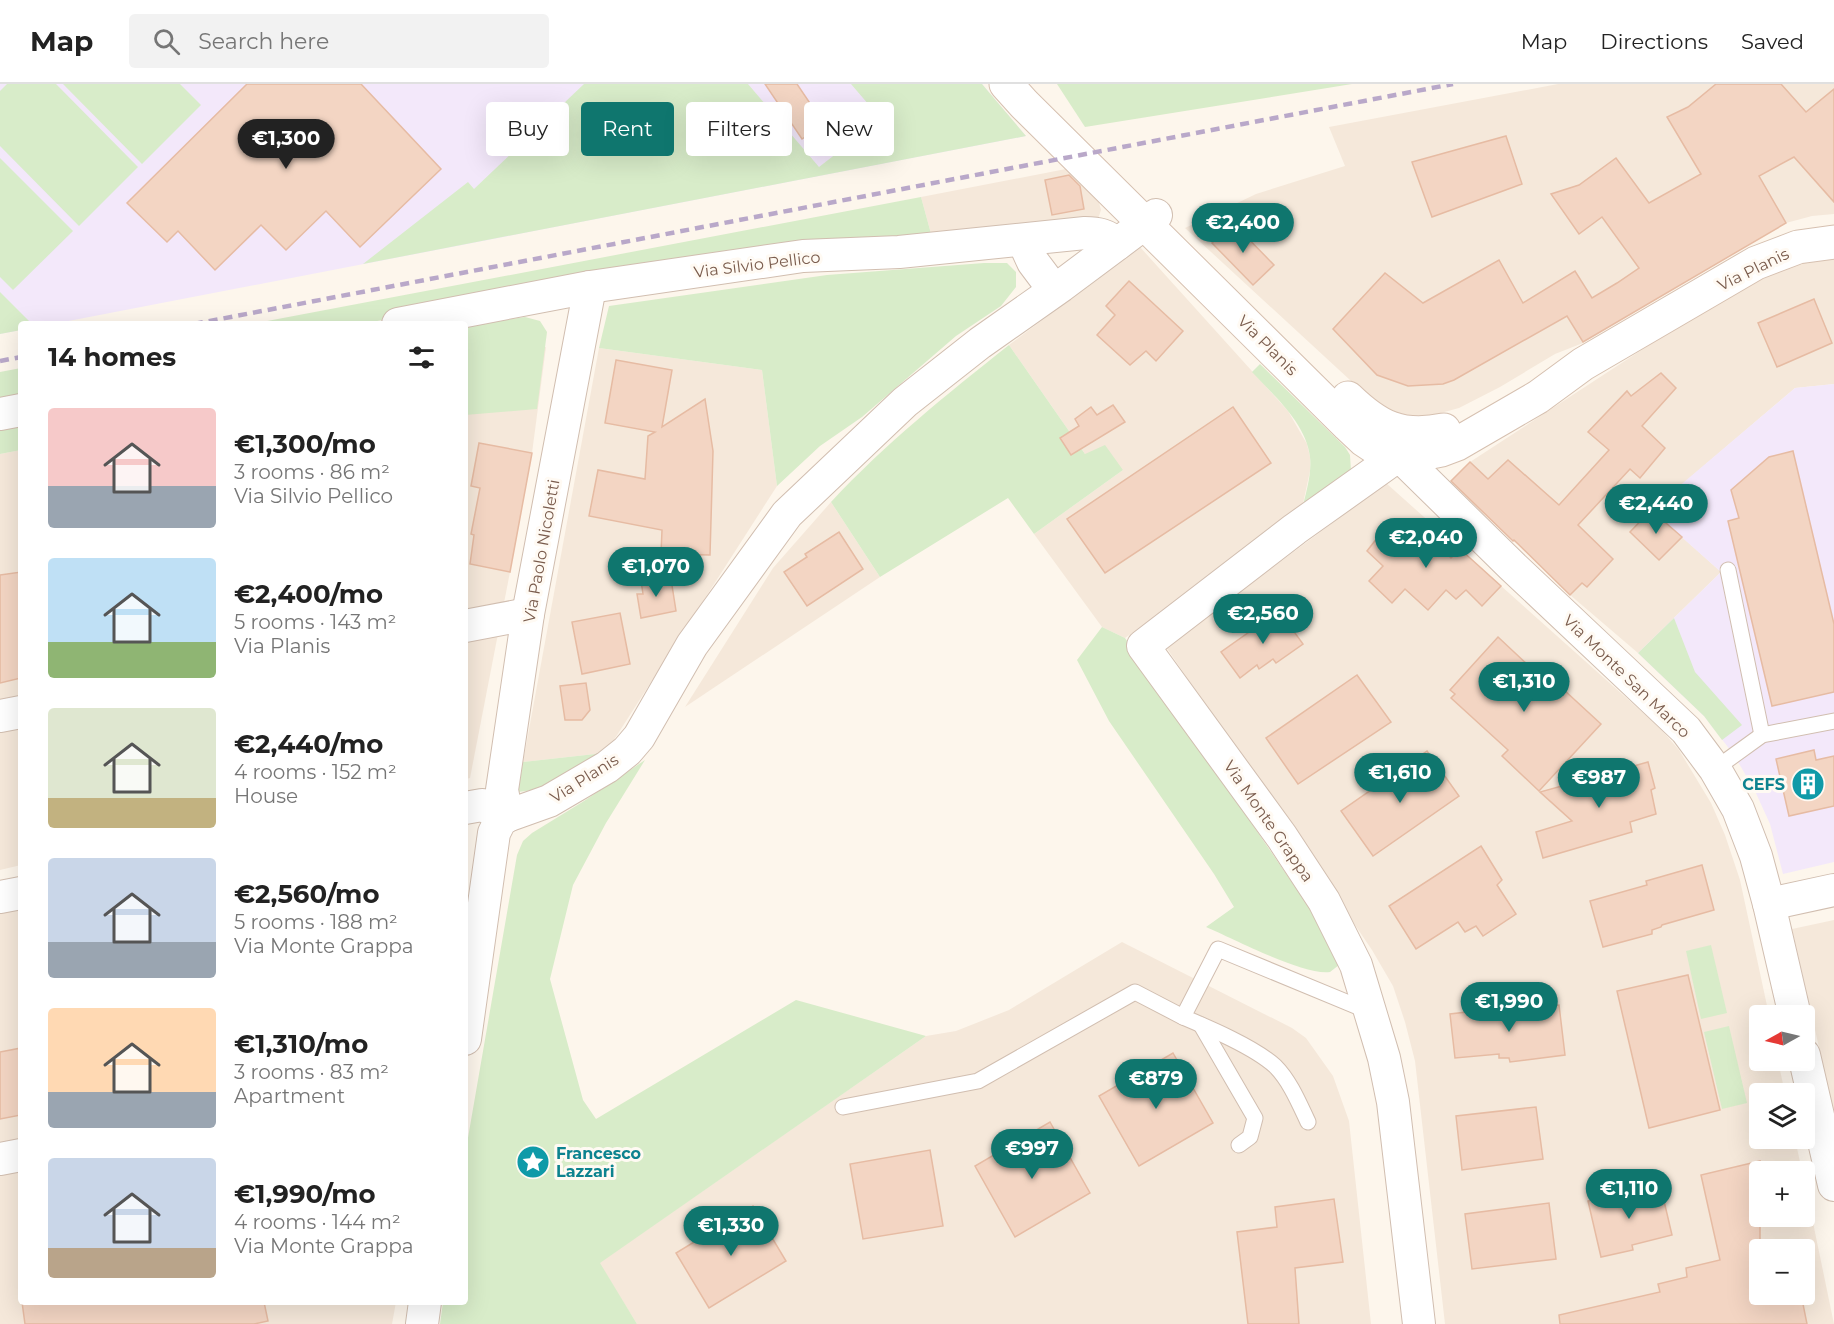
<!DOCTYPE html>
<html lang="en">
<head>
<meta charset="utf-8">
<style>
	:root { --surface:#fff; --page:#f2f2f2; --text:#222; --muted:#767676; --line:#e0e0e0; --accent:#0f766e }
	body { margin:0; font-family:Montserrat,sans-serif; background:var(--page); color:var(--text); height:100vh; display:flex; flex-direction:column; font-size:22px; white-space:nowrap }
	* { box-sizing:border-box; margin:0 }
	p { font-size:20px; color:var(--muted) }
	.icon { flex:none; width:33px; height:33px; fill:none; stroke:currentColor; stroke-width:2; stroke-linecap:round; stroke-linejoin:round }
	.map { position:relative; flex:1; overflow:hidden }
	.sheet { position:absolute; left:18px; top:237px; width:450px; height:984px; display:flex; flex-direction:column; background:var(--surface); border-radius:6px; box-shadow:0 6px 24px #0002 }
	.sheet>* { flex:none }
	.guide { position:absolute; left:486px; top:18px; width:570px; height:54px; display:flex; gap:12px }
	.needle { width:39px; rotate:262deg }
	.controls { position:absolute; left:1749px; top:921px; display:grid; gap:12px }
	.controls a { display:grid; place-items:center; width:66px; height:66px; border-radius:6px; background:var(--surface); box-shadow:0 6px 24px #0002; font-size:30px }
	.price { position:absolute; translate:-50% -51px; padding:0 14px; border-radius:21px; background:var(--accent); color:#fff; font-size:20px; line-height:39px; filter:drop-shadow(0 2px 3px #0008) }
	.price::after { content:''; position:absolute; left:50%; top:36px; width:18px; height:14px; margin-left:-9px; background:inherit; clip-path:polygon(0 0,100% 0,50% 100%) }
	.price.selected { background:#222; color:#fff }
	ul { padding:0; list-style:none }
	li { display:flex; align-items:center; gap:18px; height:150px; padding:0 30px }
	li span { display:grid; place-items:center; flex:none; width:168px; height:120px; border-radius:6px; color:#555 }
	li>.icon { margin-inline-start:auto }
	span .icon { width:72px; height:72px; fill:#fffc; stroke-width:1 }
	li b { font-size:26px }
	h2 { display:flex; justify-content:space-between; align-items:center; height:72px; padding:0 30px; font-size:26px }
	.tag { padding:0 21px; border-radius:6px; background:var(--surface); box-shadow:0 6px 24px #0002; font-size:21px; line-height:54px }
	.tag.selected { background:var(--accent); color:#fff }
	header { display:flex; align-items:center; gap:36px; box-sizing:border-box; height:84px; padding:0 30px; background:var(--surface); border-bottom:2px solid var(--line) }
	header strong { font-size:28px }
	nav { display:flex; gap:33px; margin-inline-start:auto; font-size:21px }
	.search { width:420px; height:54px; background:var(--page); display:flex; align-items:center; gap:15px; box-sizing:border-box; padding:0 21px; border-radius:6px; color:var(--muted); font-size:22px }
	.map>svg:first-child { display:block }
	.residential { fill:#f5e8da; fill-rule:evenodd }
	.education { fill:#f3e8fa }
	.green { fill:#d8ecc9 }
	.building { fill:#f3d5c3; stroke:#e6bba3; stroke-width:1.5 }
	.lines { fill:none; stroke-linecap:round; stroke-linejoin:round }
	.lane-casing { stroke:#d1beb0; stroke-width:17 }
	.street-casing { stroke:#d1beb0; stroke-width:34 }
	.secondary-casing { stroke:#d6c0b0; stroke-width:35 }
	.lane { stroke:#fff; stroke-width:15 }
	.street { stroke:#fff; stroke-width:32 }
	.secondary { stroke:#fff; stroke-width:33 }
	.rail { stroke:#b9a8c9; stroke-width:4.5; stroke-dasharray:9 6; stroke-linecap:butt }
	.labels { text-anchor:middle; stroke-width:6; stroke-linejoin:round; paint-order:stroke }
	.street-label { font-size:16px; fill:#7a5c4d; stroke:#fffaf3 }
	.culture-label { font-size:16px; font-weight:bold; fill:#0d838f; stroke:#fffaf3; text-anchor:end }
</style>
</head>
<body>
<header>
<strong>Map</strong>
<div class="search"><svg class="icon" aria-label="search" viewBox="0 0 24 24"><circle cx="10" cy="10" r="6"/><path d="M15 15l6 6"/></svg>Search here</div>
<nav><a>Map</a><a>Directions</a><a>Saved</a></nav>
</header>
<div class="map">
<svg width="1834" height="1240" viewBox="0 0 1834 1240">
	<rect width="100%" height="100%" fill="#fdf6ec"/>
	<g class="residential">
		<path d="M 1558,0 L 1834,0 L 1834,130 L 1812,132 L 1786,139 L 1634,229 L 1583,259 L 1555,270 L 1500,303 L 1459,324 L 1437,330 L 1420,332 L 1398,330 L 1376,320 L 1185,144 L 1256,110 L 1345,82 L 1329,43 Z"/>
		<path d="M 1071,84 L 1098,115 L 1101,126 L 1098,135 L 933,157 L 921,113 Z"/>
		<path d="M 1140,163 L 1288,327 L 1307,360 L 1310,373 L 1310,387 L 1301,429 L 1125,554 L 1102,543 L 1034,450 L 1123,386 L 1085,370 L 1009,261 Z"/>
		<path d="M 1834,172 L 1834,300 L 1795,304 L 1652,426 L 1721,488 L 1638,569 L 1569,510 L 1522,463 L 1513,457 L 1450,398 L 1470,378 L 1738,203 L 1791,179 Z"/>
		<path d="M 546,263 L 532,369 L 510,488 L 470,694 L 465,695 L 465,280 Z"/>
		<path d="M 599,264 L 762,286 L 777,402 L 610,662 L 595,670 L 523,678 Z"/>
		<path d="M 21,366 L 21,781 L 0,786 L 0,370 Z"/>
		<path d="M 1386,399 L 1660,644 L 1679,666 L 1711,719 L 1725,751 L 1740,796 L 1769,931 L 1760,932 L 1760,976 L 1778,977 L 1785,1009 L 1760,1010 L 1760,1054 L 1795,1055 L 1802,1087 L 1760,1088 L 1760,1132 L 1804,1132 L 1805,1100 L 1834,1240 L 1445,1240 L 1415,977 L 1405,938 L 1393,902 L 1372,866 L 1166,563 ZM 1760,1166 L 1804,1166 L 1804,1210 L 1760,1210 Z"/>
		<path d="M 831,418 L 880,493 L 685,623 L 773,484 Z"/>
		<path d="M 21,825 L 21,1218 L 396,1218 L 392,1240 L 0,1240 L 0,829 Z"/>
		<path d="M 1834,836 L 1834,1029 L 1792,845 Z"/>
		<path d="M 1122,858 L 1292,944 L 1306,954 L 1333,992 L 1349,1037 L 1371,1240 L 637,1240 L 599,1179 L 926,952 L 956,947 L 1009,926 Z"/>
	</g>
	<g class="education">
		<path d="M 0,0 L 982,0 L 1026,52 L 53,240 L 21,240 L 21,246 L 0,250 Z"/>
		<path d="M 1834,300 L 1834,778 L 1783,790 L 1770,740 L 1755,707 L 1734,671 L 1704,632 L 1638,569 L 1721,488 L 1651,426 L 1795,304 Z"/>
	</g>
	<g class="green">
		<path d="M 7,0 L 56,0 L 138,83 L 79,142 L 0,62 L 0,7 Z"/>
		<path d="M 63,0 L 180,0 L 201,21 L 142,80 Z"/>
		<path d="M 584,0 L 748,0 L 819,83 L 881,35 L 851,0 L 982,0 L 1026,52 L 363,180 L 468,98 L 474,105 Z"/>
		<path d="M 1057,0 L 1352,0 L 1085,43 Z"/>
		<path d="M 0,74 L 73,147 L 13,206 L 0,193 Z"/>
		<path d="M 921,113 L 933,157 L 474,218 L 362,240 L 252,240 Z"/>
		<path d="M 984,179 L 1007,179 L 1016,188 L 1016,203 L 1001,222 L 956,252 L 862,333 L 820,362 L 777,402 L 762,286 L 599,264 L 609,222 L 827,191 Z"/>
		<path d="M 0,208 L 32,240 L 21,240 L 21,246 L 0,250 Z"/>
		<path d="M 525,233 L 540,237 L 547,248 L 537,325 L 465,331 L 465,242 Z"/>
		<path d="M 1009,261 L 1085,370 L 1105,361 L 1123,386 L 1034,450 L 1008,414 L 880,493 L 831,418 C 886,359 946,311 1009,261 Z"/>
		<path d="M 1260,280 L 1345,363 L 1350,371 L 1351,387 L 1301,429 C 1305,412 1312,391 1310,373 C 1306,339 1274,312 1252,288 Z"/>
		<path d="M 21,284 L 21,310 L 0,314 L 0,288 Z"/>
		<path d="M 21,341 L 21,366 L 0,370 L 0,346 Z"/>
		<path d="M 1674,534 L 1695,588 L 1742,641 L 1722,656 L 1704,632 L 1638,569 Z"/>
		<path d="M 1102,543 L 1125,554 L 1336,863 L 1339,881 L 1330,888 C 1304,892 1232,854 1206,843 L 1234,823 L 1214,790 L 1109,637 L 1077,576 Z"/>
		<path d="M 603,667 C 578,687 551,705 518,708 L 523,678 L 595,670 Z"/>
		<path d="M 645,676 L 606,739 L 573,801 L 550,895 L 583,1016 L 596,1035 L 796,916 L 926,952 L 600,1179 L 637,1240 L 440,1240 L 443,1218 L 465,1218 L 465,1071 L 517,771 L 523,757 L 532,749 L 584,717 Z"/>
		<path d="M 1711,861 L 1727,929 L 1701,935 L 1686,867 Z"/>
		<path d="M 1729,942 L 1747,1019 L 1722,1025 L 1704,948 Z"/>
	</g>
	<g class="building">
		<path d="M 247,0 L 361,0 L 441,85 L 360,163 L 326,127 L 286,166 L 261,141 L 215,186 L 178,147 L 167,158 L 127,119 Z"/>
		<path d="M 765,0 L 797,0 L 824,40 L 802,55 Z"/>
		<path d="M 1716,0 L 1781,0 L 1806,28 L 1834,5 L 1834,118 L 1794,73 L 1759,92 L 1786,139 L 1583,258 L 1567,232 L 1454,296 L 1443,300 L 1408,302 L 1377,291 L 1333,245 L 1385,189 L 1423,219 L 1499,176 L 1523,219 L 1575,187 L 1592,214 L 1617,199 L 1639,184 L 1602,133 L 1579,150 L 1551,110 L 1579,101 L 1616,74 L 1649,119 L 1701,90 L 1667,33 L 1688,23 Z"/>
		<path d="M 1506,52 L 1522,100 L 1432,133 L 1412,78 Z"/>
		<path d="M 1069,91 L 1080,102 L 1084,125 L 1052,131 L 1045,96 Z"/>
		<path d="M 1233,139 L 1274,181 L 1253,201 L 1212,159 Z"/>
		<path d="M 1129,197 L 1183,247 L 1156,277 L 1146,267 L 1130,281 L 1097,251 L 1115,231 L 1106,222 Z"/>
		<path d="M 1814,215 L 1832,259 L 1777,283 L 1758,239 Z"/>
		<path d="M 616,276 L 672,286 L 662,343 L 705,315 L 713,367 L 710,471 L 661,470 L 662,446 L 589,432 L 598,386 L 645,395 L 648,352 L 655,348 L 605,339 Z"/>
		<path d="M 1661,289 L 1676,304 L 1642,342 L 1665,364 L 1640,394 L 1630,385 L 1578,441 L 1613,475 L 1587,503 L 1582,499 L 1570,511 L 1514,456 L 1513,457 L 1451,397 L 1470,378 L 1488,395 L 1508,376 L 1559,421 L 1609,366 L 1588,348 L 1627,307 L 1631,312 Z"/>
		<path d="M 1113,321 L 1125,338 L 1071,371 L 1060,354 L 1079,342 L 1075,335 L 1091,323 L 1097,331 Z"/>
		<path d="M 1233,323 L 1271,379 L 1105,489 L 1067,435 Z"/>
		<path d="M 479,359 L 532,369 L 510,488 L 470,480 L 474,451 L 471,450 L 480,404 L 471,402 Z"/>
		<path d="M 1793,367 L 1834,540 L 1834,608 L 1772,622 L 1728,437 L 1739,434 L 1731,406 L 1769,373 Z"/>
		<path d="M 1651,426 L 1682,453 L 1659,476 L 1630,448 Z"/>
		<path d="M 1404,436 L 1419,451 L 1423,447 L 1451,474 L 1460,465 L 1501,502 L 1482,522 L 1466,506 L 1456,515 L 1446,506 L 1428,526 L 1405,505 L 1392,519 L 1369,497 L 1383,482 L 1367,467 L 1381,449 L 1387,454 Z"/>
		<path d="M 839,448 L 863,485 L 807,522 L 784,488 L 807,473 L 805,470 Z"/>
		<path d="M 21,488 L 21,594 L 0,599 L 0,491 Z"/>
		<path d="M 671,495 L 676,527 L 641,534 L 637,510 L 643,510 L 641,497 Z"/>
		<path d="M 1279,527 L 1303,560 L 1276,579 L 1273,575 L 1259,585 L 1257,581 L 1240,594 L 1221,568 Z"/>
		<path d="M 620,529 L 630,580 L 582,590 L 572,538 Z"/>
		<path d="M 1498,553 L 1559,610 L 1564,606 L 1601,640 L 1539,707 L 1502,672 L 1508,666 L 1451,614 L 1455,610 L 1450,606 Z"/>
		<path d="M 1357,591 L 1391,638 L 1298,700 L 1266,654 Z"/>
		<path d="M 586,599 L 590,626 L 582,636 L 565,636 L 560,602 Z"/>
		<path d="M 1814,666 L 1816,676 L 1834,672 L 1834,722 L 1789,732 L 1776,675 Z"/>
		<path d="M 1427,667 L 1459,712 L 1373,772 L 1341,727 Z"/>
		<path d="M 1648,678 L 1655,704 L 1651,706 L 1656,730 L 1630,738 L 1632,748 L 1543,774 L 1536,748 L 1572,737 L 1540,708 Z"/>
		<path d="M 1481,762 L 1502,796 L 1497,801 L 1516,830 L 1483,852 L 1476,842 L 1465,848 L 1458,838 L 1416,865 L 1389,822 Z"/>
		<path d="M 1702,781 L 1714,826 L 1662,841 L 1661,843 L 1652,846 L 1652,850 L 1603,863 L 1590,817 L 1647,801 L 1646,797 Z"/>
		<path d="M 1688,891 L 1720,1026 L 1649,1044 L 1617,907 Z"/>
		<path d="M 1559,921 L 1565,971 L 1510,978 L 1509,974 L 1499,974 L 1499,970 L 1455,974 L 1450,930 L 1518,922 L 1519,926 Z"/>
		<path d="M 21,964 L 21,1031 L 0,1035 L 0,968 Z"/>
		<path d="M 1173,969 L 1213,1039 L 1139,1082 L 1099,1012 Z"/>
		<path d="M 1536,1023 L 1543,1075 L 1462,1086 L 1456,1032 Z"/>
		<path d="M 1050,1038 L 1090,1109 L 1015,1153 L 975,1082 Z"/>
		<path d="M 930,1066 L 943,1142 L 863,1155 L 850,1080 Z"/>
		<path d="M 1760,1077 L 1760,1210 L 1801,1210 L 1807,1240 L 1560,1240 L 1559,1231 L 1660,1208 L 1658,1200 L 1687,1193 L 1686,1184 L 1720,1176 L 1701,1091 Z"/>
		<path d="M 1660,1100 L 1672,1151 L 1632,1161 L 1633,1166 L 1601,1173 L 1588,1117 Z"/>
		<path d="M 1334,1115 L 1343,1178 L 1295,1184 L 1299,1240 L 1248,1240 L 1237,1148 L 1277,1143 L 1275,1123 Z"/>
		<path d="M 1549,1119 L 1556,1175 L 1472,1185 L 1465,1130 Z"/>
		<path d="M 753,1122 L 786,1177 L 709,1224 L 676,1169 Z"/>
		<path d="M 22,1218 L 264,1218 L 268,1237 L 254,1240 L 25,1240 Z"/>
	</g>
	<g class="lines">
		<defs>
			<g id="lane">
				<path d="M 1728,486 L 1762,651"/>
				<path d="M 1715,685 L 1762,651 L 1834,637"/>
				<path d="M 1201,941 L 1255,1034 L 1250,1053 L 1239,1061"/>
				<path d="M 843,1023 L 978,997 L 1135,908 L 1183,933"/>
				<path d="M 1308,1038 C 1299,1019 1290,997 1275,982 C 1254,963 1209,944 1183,933 L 1218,865 L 1368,927"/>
			</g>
			<g id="street">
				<path d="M 1023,156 L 1033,178 L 1054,206"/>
				<path d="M 398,240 L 590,203 L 803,172 L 899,168 L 1085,149 C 1098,149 1107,151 1117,160"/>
				<path d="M 0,330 L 21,326"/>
				<path d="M 465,542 L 528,530"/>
				<path d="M 0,632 L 21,628"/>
				<path d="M 465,724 L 482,721 L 507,732"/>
				<path d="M 507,732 L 502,706 L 528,530 L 590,203"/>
				<path d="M 0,813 L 21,809"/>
				<path d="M 1769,820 L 1834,806"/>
				<path d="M 465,955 L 494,749 L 500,737 L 507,732 L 549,717 L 607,683 L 627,667 L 639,653 L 692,561 L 787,430 L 905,318 L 980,259 L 1061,202 L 1156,131"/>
				<path d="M 1804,971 L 1834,1101"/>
				<path d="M 0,1075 L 21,1071"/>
				<path d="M 422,1240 L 425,1218"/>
				<path d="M 1419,1240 L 1393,1018 L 1384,974 L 1356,881 L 1324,817 L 1282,753 L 1143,562 L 1295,445 L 1399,371 L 1512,482 L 1686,646 L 1715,685 L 1738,725 L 1756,772 L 1769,820 L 1795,932"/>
			</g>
			<g id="secondary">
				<path d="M 1006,0 L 1024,20 L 1348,341 L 1364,356 L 1376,364 L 1387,368 L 1416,371 L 1441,366 L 1457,360 L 1538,313 L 1583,280 L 1756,179 L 1798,163 L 1834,158"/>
				<path d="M 1348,314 C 1378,343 1401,355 1444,346"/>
			</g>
		</defs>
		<use href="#lane" class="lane-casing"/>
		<use href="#street" class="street-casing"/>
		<use href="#secondary" class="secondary-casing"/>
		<use href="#lane" class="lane"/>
		<use href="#street" class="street"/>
		<use href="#secondary" class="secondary"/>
		<g class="rail">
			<path d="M 194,240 L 1453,0"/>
			<path d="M 0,277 L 21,273"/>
		</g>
	</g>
	<defs>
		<symbol id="building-disc" viewBox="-11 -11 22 22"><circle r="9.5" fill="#0f9aa8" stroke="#fffaf3"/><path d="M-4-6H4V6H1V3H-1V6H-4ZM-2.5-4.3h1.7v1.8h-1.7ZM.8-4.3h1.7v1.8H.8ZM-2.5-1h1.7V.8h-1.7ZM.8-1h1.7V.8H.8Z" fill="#fff"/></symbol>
		<symbol id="sight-disc" viewBox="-11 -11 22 22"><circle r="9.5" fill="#0f9aa8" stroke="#fffaf3"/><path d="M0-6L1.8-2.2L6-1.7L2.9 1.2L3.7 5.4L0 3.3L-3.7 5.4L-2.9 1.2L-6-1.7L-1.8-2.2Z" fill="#fff"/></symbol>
	</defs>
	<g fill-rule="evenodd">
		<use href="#building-disc" x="1789" y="681" width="38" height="38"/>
		<use href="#sight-disc" x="514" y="1059" width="38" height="38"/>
	</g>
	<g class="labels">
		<g class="street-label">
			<text transform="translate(757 180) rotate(-7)" y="6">Via Silvio Pellico</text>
			<text transform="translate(1753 185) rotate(-26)" y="6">Via Planis</text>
			<text transform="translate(1268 261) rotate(45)" y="6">Via Planis</text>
			<text transform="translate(541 467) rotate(-80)" y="6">Via Paolo Nicoletti</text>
			<text transform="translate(1627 592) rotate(44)" y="6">Via Monte San Marco</text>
			<text transform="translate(584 694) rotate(-32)" y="6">Via Planis</text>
			<text transform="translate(1269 737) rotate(55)" y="6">Via Monte Grappa</text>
		</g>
		<g class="culture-label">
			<text x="1785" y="706">CEFS</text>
			<text x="556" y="1075" text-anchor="start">Francesco<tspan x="556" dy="18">Lazzari</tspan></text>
		</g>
	</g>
</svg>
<div class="controls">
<a><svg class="needle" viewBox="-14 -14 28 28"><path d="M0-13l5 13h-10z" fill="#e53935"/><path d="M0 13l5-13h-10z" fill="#767676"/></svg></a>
<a><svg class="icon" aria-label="layers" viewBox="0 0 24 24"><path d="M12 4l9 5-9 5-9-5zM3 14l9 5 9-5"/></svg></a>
<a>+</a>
<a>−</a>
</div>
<b class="price selected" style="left:286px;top:86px">€1,300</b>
<b class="price" style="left:1243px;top:170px">€2,400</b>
<b class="price" style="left:1656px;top:451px">€2,440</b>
<b class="price" style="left:1426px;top:485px">€2,040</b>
<b class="price" style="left:656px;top:514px">€1,070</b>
<b class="price" style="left:1263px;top:561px">€2,560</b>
<b class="price" style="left:1524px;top:629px">€1,310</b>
<b class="price" style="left:1400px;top:720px">€1,610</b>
<b class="price" style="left:1599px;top:725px">€987</b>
<b class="price" style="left:1509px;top:949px">€1,990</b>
<b class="price" style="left:1156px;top:1026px">€879</b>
<b class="price" style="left:1032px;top:1096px">€997</b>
<b class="price" style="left:1629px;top:1136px">€1,110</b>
<b class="price" style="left:731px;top:1173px">€1,330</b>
<div class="guide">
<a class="tag">Buy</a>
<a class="tag selected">Rent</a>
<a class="tag">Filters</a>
<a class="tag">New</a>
</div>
<section class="sheet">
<h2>14 homes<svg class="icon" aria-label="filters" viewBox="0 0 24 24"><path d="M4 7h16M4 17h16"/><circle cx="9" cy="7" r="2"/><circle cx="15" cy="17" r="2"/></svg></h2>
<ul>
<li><span style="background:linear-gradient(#f6c9c9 65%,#9aa5b1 0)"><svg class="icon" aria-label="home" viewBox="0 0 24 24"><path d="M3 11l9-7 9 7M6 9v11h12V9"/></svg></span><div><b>€1,300/mo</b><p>3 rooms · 86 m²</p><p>Via Silvio Pellico</p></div></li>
<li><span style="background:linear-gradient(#bfe0f5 70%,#8fb573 0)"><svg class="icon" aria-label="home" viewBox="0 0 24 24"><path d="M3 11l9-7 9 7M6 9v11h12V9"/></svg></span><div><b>€2,400/mo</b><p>5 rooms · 143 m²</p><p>Via Planis</p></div></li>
<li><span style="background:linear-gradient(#dfe7d0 75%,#c2b280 0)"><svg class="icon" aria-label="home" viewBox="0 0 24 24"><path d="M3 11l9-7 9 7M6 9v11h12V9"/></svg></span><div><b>€2,440/mo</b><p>4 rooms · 152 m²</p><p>House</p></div></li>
<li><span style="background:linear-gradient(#c9d6e8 70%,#9aa5b1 0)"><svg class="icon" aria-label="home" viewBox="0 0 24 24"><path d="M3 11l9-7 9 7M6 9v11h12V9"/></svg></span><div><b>€2,560/mo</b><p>5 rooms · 188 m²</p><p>Via Monte Grappa</p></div></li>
<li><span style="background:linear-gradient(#ffd9b3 70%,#9aa5b1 0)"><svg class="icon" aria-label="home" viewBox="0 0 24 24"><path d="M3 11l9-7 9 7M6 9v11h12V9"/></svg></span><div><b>€1,310/mo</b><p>3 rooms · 83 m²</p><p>Apartment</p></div></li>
<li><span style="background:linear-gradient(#c9d6e8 75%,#b9a48a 0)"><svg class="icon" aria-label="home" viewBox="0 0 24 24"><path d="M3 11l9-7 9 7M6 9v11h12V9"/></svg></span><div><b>€1,990/mo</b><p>4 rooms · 144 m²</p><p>Via Monte Grappa</p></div></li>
</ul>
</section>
</div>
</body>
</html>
